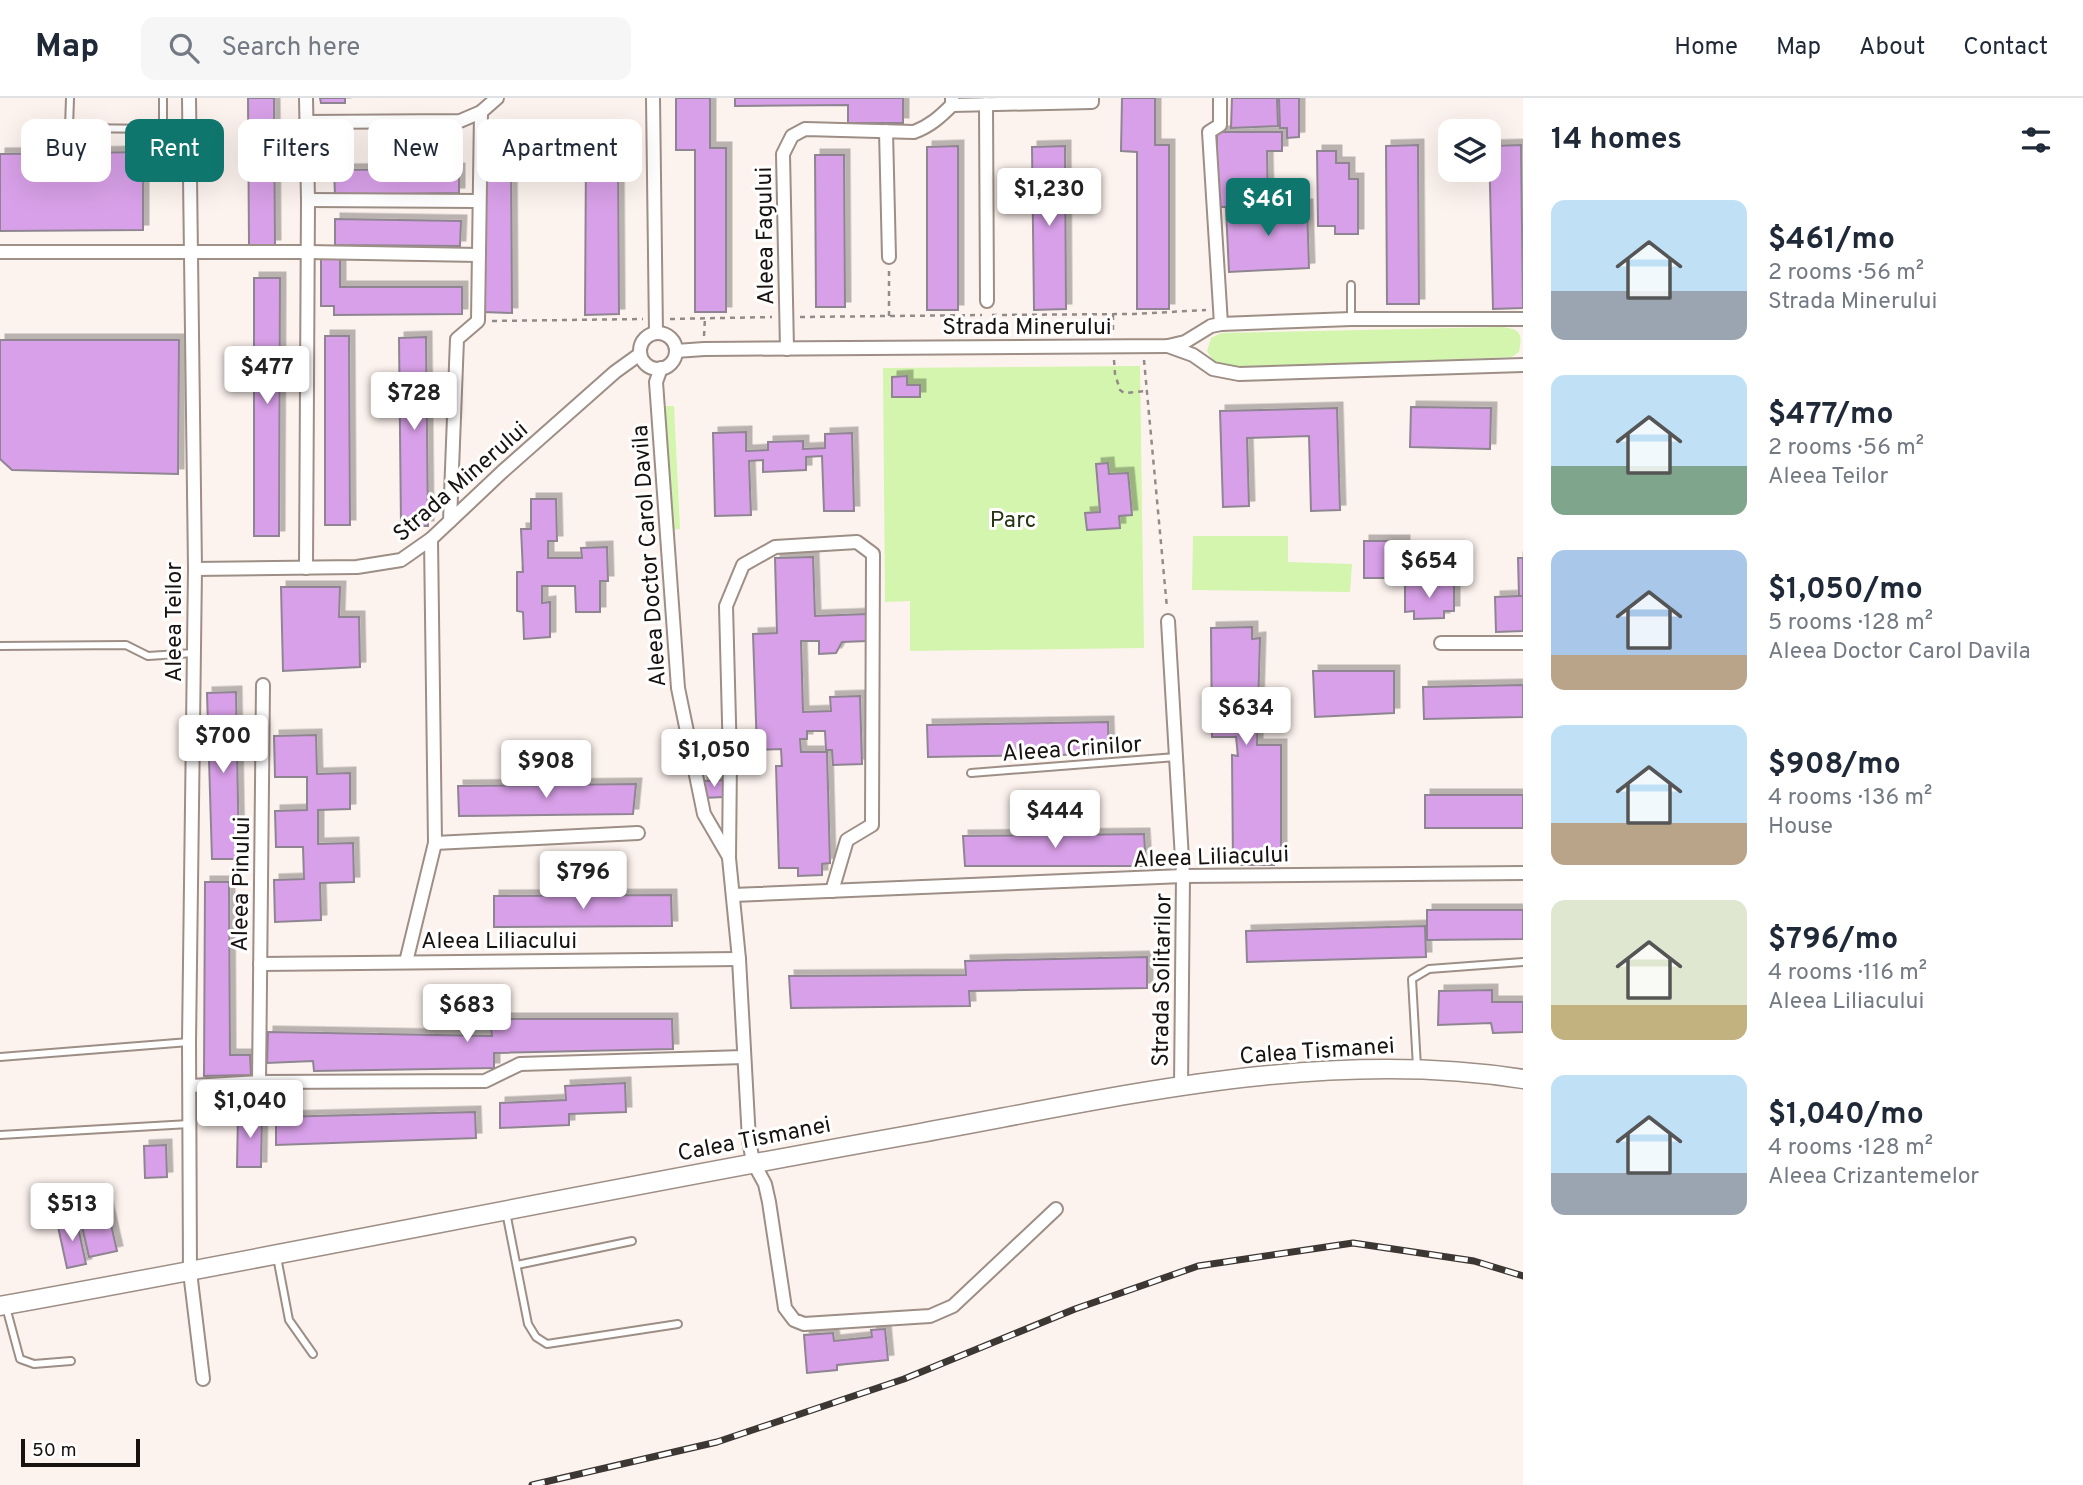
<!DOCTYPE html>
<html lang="en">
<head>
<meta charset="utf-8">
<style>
	:root { --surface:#fff; --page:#f6f6f7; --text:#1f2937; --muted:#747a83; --line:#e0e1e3; --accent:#0f766e }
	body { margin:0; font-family:Overpass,sans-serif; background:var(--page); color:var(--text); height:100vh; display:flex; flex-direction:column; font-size:26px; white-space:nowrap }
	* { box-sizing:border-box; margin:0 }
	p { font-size:23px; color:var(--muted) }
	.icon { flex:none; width:38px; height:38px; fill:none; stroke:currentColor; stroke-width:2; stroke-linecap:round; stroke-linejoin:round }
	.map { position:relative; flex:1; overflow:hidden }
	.drawer { display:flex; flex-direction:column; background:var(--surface); width:560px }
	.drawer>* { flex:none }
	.banner { position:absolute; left:21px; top:21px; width:665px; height:63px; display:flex; gap:14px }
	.tools { position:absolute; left:1438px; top:21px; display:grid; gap:14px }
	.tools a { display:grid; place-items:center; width:63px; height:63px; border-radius:14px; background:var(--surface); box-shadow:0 7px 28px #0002; font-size:35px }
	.scale { position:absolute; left:21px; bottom:18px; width:119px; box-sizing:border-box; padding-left:7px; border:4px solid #181310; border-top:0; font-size:19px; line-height:24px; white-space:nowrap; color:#181310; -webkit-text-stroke:5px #fff; paint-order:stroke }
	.price { position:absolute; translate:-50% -60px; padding:0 16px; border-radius:7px; background:#fff; color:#222; font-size:23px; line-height:46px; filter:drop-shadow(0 2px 4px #0008) }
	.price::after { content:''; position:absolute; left:50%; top:42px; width:21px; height:16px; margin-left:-10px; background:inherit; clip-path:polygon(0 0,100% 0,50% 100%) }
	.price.on { background:var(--accent); color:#fff }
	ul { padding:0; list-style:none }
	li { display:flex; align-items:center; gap:21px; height:175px; padding:0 28px }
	li span { display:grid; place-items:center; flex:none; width:196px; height:140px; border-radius:14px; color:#555 }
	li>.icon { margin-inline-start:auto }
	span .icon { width:84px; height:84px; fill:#fffc; stroke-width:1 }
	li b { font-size:30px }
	h2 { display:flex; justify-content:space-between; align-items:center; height:84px; padding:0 28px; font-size:30px }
	.tag { padding:0 24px; border-radius:14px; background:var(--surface); box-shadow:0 7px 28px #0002; font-size:24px; line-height:63px }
	.tag.on { background:var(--accent); color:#fff }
	header { display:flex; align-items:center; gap:42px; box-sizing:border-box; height:98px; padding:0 35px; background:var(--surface); border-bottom:2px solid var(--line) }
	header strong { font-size:33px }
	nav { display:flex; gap:38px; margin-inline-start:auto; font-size:24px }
	.search { width:490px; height:63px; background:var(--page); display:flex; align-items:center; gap:18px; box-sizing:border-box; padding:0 24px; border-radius:14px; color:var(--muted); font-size:26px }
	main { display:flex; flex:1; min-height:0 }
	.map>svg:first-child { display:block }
	.green { fill:#d3f5ad }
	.building { fill:#d8a0e8; stroke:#8f8592; stroke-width:2; filter:url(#shadow) }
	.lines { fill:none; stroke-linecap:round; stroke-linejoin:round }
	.lane-casing { stroke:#9d8e86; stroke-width:10 }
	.street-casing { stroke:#9d8e86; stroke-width:16 }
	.secondary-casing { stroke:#9d8e86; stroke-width:21 }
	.path { stroke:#938b87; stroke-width:2.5; stroke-dasharray:5 5; stroke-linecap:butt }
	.lane { stroke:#fff; stroke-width:6 }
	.street { stroke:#fff; stroke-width:12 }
	.secondary { stroke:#fff; stroke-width:18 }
	.rail-casing { stroke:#3d3734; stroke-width:7 }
	.rail { stroke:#fff; stroke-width:4.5; stroke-dasharray:13; stroke-linecap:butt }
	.labels { text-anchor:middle; stroke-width:6; stroke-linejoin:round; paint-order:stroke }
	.street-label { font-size:23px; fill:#181310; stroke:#fff }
	.park-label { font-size:23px; fill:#273513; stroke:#fff }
</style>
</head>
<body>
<header>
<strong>Map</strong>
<div class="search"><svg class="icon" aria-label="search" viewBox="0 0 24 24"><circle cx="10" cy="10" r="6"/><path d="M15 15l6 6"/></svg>Search here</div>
<nav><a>Home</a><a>Map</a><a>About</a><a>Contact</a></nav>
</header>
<main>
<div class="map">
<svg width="1523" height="1387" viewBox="0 0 1523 1387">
	<defs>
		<filter id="shadow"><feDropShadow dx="5.5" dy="-5.5" stdDeviation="0" flood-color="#0004"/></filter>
	</defs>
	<rect width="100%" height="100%" fill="#fdf3ee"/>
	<g class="green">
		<path d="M 1501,229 C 1520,231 1523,234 1519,254 L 1512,259 L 1242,270 C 1226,269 1215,269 1207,253 L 1211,240 L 1221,235 Z"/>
		<path d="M 1140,268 L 1144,550 L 910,553 L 910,503 L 885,504 L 883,270 Z"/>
		<path d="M 664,308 L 674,308 L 680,431 L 672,432 Z"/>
		<path d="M 1193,438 L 1288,438 L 1288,464 L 1352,466 L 1350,494 L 1192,492 Z"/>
	</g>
	<g class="building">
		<path d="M 248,0 L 274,0 L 275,147 L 249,147 Z"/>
		<path d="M 320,0 L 345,0 L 345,5 L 321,5 Z"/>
		<path d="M 676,0 L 710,0 L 710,50 L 726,50 L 726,214 L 695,214 L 695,52 L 676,52 Z"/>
		<path d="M 735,0 L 903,0 L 903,25 L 848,25 L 848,7 L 735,8 Z"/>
		<path d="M 1122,0 L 1155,0 L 1155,47 L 1169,47 L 1169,211 L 1137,211 L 1137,54 L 1121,53 Z"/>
		<path d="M 1232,0 L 1277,0 L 1278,28 L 1231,30 Z"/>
		<path d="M 1279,0 L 1299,0 L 1299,39 L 1287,40 L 1287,30 L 1280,30 Z"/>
		<path d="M 1217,34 L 1282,34 L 1282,53 L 1267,53 L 1268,109 L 1217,109 Z"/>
		<path d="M 1418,47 L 1419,206 L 1387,206 L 1386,48 Z"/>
		<path d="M 1521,47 L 1523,210 L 1493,211 L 1489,48 Z"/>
		<path d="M 958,48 L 958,212 L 927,212 L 927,49 Z"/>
		<path d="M 1065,48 L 1066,211 L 1034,212 L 1032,49 Z"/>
		<path d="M 618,52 L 619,216 L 585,217 L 586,53 Z"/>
		<path d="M 1317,53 L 1336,53 L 1336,65 L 1349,65 L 1349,81 L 1358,81 L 1358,136 L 1335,136 L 1335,128 L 1318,128 Z"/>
		<path d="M 143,54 L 143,132 L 0,133 L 0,56 Z"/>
		<path d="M 484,56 L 511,56 L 512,215 L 483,214 Z"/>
		<path d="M 815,57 L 844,57 L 845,209 L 816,209 Z"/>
		<path d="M 459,71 L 459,95 L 335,97 L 334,72 Z"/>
		<path d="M 1307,107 L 1309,170 L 1229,174 L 1226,111 Z"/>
		<path d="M 335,121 L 461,123 L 460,148 L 335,147 Z"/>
		<path d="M 321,161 L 340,161 L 340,189 L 462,189 L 462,216 L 334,217 L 334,208 L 321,208 Z"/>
		<path d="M 254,180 L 280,180 L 279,438 L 254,438 Z"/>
		<path d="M 325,238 L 349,238 L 350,427 L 325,427 Z"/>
		<path d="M 426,239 L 428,428 L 401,428 L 399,240 Z"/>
		<path d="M 0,242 L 179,242 L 178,376 L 12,372 L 0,361 Z"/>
		<path d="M 907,278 L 907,287 L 920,287 L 920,299 L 892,299 L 892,279 Z"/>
		<path d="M 1411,309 L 1491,310 L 1490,351 L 1410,349 Z"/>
		<path d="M 1337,310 L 1340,412 L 1311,413 L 1309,338 L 1247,340 L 1249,408 L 1223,409 L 1220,313 Z"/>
		<path d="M 746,334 L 746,353 L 768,352 L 768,344 L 803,343 L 803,351 L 825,350 L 825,336 L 852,335 L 854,413 L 824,413 L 822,358 L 806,359 L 806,372 L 763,374 L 763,362 L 749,363 L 751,417 L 715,418 L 713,335 Z"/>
		<path d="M 1108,365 L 1109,376 L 1128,375 L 1132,417 L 1119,418 L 1120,430 L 1087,432 L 1085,415 L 1100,414 L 1096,366 Z"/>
		<path d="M 531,401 L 556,401 L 557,443 L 548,443 L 548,460 L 582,460 L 581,450 L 607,449 L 608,483 L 600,483 L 600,514 L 576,514 L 575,488 L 542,488 L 542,505 L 550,504 L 550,539 L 524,541 L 523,514 L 517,513 L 517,474 L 523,474 L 521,431 L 531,431 Z"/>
		<path d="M 1364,443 L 1404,443 L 1404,474 L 1394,474 L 1394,480 L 1364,480 Z"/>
		<path d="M 813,459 L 815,518 L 867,516 L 867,543 L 842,544 L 836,555 L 819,556 L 819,543 L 801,543 L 803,614 L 831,613 L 830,599 L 860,598 L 862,666 L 833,667 L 832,652 L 826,652 L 825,633 L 807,633 L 807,641 L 800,641 L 801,654 L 827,654 L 830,765 L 822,766 L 822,777 L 798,778 L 798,770 L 779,770 L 776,668 L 782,668 L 781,651 L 757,652 L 753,536 L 777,535 L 775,460 Z"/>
		<path d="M 1518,460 L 1523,460 L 1523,498 L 1519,498 Z"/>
		<path d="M 1405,486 L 1454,486 L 1454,513 L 1444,513 L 1444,520 L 1414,521 L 1414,513 L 1405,514 Z"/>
		<path d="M 281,489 L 340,489 L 339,519 L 359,519 L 360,569 L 283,573 Z"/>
		<path d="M 1519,498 L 1523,498 L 1523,533 L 1496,534 L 1495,499 Z"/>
		<path d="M 1252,529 L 1252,541 L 1260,540 L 1257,647 L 1281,647 L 1281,754 L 1275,755 L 1274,767 L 1233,767 L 1232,657 L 1238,658 L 1236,639 L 1212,639 L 1211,530 Z"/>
		<path d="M 1313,573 L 1394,573 L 1394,615 L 1315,619 Z"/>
		<path d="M 1523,587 L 1523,619 L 1424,621 L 1423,589 Z"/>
		<path d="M 236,594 L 239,761 L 212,761 L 207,595 Z"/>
		<path d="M 1108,624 L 1109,656 L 928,659 L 927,627 Z"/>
		<path d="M 316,637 L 317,676 L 350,675 L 350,711 L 318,712 L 318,746 L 353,745 L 354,784 L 320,785 L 321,822 L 275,824 L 274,782 L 304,781 L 303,749 L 276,749 L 275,713 L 307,712 L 307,679 L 275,679 L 274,638 Z"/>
		<path d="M 726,682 L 725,699 L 702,700 L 702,683 Z"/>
		<path d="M 636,686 L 633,716 L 459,718 L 458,688 Z"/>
		<rect x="1425" y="697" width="98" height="33"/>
		<path d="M 1144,736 L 1146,768 L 965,768 L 963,738 Z"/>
		<path d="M 205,784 L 229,784 L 230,957 L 250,957 L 251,977 L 204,978 Z"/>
		<path d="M 671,797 L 672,828 L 494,829 L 494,798 Z"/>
		<path d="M 1427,812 L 1523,812 L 1523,841 L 1427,842 Z"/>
		<path d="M 1425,828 L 1426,859 L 1247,864 L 1246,833 Z"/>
		<path d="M 1147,859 L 1147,890 L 969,893 L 970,908 L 791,910 L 789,878 L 966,877 L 965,863 Z"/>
		<path d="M 1492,892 L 1492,904 L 1523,904 L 1523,934 L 1493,935 L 1491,925 L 1438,927 L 1439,893 Z"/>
		<path d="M 490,921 L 672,921 L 673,951 L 494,955 L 494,970 L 314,973 L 313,963 L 267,965 L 268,934 L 492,938 Z"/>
		<path d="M 625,985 L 626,1014 L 569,1016 L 569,1027 L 500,1030 L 500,1005 L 566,1002 L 565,988 Z"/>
		<path d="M 475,1014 L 476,1040 L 276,1047 L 276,1019 Z"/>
		<path d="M 238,1016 L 262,1016 L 261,1069 L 237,1069 Z"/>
		<path d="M 166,1047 L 167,1079 L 145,1080 L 144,1048 Z"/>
		<path d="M 105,1100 L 117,1153 L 89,1159 L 77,1106 Z"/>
		<path d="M 76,1120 L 86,1166 L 67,1170 L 57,1124 Z"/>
		<path d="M 885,1231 L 888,1262 L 837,1267 L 837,1272 L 807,1275 L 804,1237 L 833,1235 L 834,1243 L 872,1239 L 871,1232 Z"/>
	</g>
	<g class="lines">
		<defs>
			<g id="lane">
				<path d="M 70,0 L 69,30 L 163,31 L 163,0"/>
				<path d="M 1351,187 L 1351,221"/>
				<path d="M 0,548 L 126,547 L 148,558 L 194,555"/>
				<path d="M 971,675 L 1176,659"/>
				<path d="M 0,959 L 189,944"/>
				<path d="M 1417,969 L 1412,881 L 1429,871 L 1523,864"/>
				<path d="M 0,1037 L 189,1026"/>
				<path d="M 506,1114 L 528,1226 L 536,1239 L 547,1246 L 678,1226"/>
				<path d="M 277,1159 L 289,1222 L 313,1256"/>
				<path d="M 517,1167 L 632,1143"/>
				<path d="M 6,1209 L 20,1261 L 34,1266 L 71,1263"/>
			</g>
			<g id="street">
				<path d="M 189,0 L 195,471 L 189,944 L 190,1174 L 203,1281"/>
				<path d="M 306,0 L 308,102 L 306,470"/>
				<path d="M 653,0 L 656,235"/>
				<path d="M 1220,0 L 1220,27 L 1209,34 L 1221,226"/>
				<path d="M 986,6 L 987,203"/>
				<path d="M 952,7 L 1092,4 L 1092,0"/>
				<path d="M 306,24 L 460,23 L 481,14 L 497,0"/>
				<path d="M 886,33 L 889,159"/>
				<path d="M 308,102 L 479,103"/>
				<path d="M 0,154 L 308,154 L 479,157"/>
				<circle cx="658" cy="253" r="18"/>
				<path d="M 1168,248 L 1193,257 L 1213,271 L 1239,276 L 1523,267"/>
				<path d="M 787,251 L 783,56 L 792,38 L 805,31 L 914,34 C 930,28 940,19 952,7 L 952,0"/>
				<path d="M 676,253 L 704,251 L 1168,248 L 1185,244 L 1211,228 L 1221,226 L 1351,221 L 1523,221"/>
				<path d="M 661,270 L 656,284 L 678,590 L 704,716 L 729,759"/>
				<path d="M 450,423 L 457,241 L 478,223 L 481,14"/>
				<path d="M 195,471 L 357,469 L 401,462 L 431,441 L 502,374 L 615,274 L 640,256"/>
				<path d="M 1168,523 L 1183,778 L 1181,990"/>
				<path d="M 1441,545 L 1523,545"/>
				<path d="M 435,745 L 638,735"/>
				<path d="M 832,793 L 847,742 L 872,727 L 873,456 L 857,444 L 775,449 L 743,467 L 726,508 L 730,662 L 729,760 L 739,861 L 749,1042 L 753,1064 L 765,1086 L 769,1104 L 785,1210 L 794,1222 L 804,1226 L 930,1218 L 953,1208 L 1056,1111"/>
				<path d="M 733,797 L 1183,778 L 1523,775"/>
				<path d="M 406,864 L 435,745 L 431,441"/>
				<path d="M 260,866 L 739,861"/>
				<path d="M 259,984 L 263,587"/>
				<path d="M 191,988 L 259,984 L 485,983 L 520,966 L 744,959"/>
			</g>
			<path id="secondary" d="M 0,1208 C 306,1153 610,1090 915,1036 C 1115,1000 1320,949 1523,981"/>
		</defs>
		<use href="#lane" class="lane-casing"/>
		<use href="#street" class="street-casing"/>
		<use href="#secondary" class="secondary-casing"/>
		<g class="path">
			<path d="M 992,217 L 1134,216 L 1206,212"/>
			<path d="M 1113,217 L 1113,234"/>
			<path d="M 889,218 L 889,172"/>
			<path d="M 800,219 L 982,217"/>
			<path d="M 670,221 L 772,219"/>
			<path d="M 492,223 L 643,221"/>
			<path d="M 704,238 L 705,220"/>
			<path d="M 1114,262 L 1115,276 L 1120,292 L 1124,295 L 1147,293"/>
			<path d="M 1144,262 L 1167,510"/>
		</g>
		<use href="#lane" class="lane"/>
		<use href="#street" class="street"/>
		<use href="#secondary" class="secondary"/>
		<defs>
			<path id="rail" d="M 532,1387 L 717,1344 L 904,1281 L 1075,1211 L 1198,1168 L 1353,1145 L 1474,1163 L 1523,1178"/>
		</defs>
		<use href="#rail" class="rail-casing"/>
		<use href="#rail" class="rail"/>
	</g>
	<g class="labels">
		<g class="street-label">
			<text transform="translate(764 138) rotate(-91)" y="8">Aleea Fagului</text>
			<text x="1027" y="236">Strada Minerului</text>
			<text transform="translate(460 383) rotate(-41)" y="8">Strada Minerului</text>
			<text transform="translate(648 458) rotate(-94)" y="8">Aleea Doctor Carol Davila</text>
			<text transform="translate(173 524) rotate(-90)" y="8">Aleea Teilor</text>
			<text transform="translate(1072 650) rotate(-4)" y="8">Aleea Crinilor</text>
			<text transform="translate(1211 758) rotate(-2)" y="8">Aleea Liliacului</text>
			<text transform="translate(240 786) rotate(-89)" y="8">Aleea Pinului</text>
			<text x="499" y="850">Aleea Liliacului</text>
			<text transform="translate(1161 882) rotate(-89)" y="8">Strada Solitarilor</text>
			<text transform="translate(1317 952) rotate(-4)" y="8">Calea Tismanei</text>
			<text transform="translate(754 1040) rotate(-11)" y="8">Calea Tismanei</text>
		</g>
		<g class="park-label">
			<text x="1013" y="429">Parc</text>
		</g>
	</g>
</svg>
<div class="tools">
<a><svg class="icon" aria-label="layers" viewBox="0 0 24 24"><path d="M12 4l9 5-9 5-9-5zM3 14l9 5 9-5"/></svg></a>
</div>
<div class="scale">50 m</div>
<b class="price" style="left:1049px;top:130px">$1,230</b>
<b class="price on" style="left:1268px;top:140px">$461</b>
<b class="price" style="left:267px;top:308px">$477</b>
<b class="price" style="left:414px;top:334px">$728</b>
<b class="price" style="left:1429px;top:502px">$654</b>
<b class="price" style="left:1246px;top:649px">$634</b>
<b class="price" style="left:223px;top:677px">$700</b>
<b class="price" style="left:714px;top:691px">$1,050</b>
<b class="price" style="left:546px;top:702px">$908</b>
<b class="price" style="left:1055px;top:752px">$444</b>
<b class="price" style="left:583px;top:813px">$796</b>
<b class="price" style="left:467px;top:946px">$683</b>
<b class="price" style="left:250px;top:1042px">$1,040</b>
<b class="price" style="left:72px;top:1145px">$513</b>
<div class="banner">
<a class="tag">Buy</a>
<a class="tag on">Rent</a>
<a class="tag">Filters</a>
<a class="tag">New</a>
<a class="tag">Apartment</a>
</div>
</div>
<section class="drawer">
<h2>14 homes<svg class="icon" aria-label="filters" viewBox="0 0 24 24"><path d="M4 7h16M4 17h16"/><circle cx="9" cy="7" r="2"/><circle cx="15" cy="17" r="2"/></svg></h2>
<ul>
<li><span style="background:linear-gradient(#bfe0f5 65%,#9aa5b1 0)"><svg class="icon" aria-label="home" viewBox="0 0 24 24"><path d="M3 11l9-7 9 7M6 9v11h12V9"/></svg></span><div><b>$461/mo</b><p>2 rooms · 56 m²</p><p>Strada Minerului</p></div></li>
<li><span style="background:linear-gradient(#bfe0f5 65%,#7fa58c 0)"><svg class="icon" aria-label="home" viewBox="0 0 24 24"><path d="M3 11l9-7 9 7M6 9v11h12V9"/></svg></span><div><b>$477/mo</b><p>2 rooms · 56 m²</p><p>Aleea Teilor</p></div></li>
<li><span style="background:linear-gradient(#a9c7e8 75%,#b9a48a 0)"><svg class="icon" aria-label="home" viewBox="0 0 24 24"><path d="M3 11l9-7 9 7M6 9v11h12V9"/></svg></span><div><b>$1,050/mo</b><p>5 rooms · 128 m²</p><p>Aleea Doctor Carol Davila</p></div></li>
<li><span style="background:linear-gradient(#bfe0f5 70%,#b9a48a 0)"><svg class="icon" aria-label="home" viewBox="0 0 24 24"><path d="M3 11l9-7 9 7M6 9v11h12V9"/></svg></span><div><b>$908/mo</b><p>4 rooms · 136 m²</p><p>House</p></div></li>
<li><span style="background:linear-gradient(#dfe7d0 75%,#c2b280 0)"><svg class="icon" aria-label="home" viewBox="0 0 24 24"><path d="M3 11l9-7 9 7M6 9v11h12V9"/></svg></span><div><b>$796/mo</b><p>4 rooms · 116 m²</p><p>Aleea Liliacului</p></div></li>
<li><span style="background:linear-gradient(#bfe0f5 70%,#9aa5b1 0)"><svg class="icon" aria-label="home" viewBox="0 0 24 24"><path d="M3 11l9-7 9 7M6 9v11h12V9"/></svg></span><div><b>$1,040/mo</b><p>4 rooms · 128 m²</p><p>Aleea Crizantemelor</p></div></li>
</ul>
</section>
</main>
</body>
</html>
